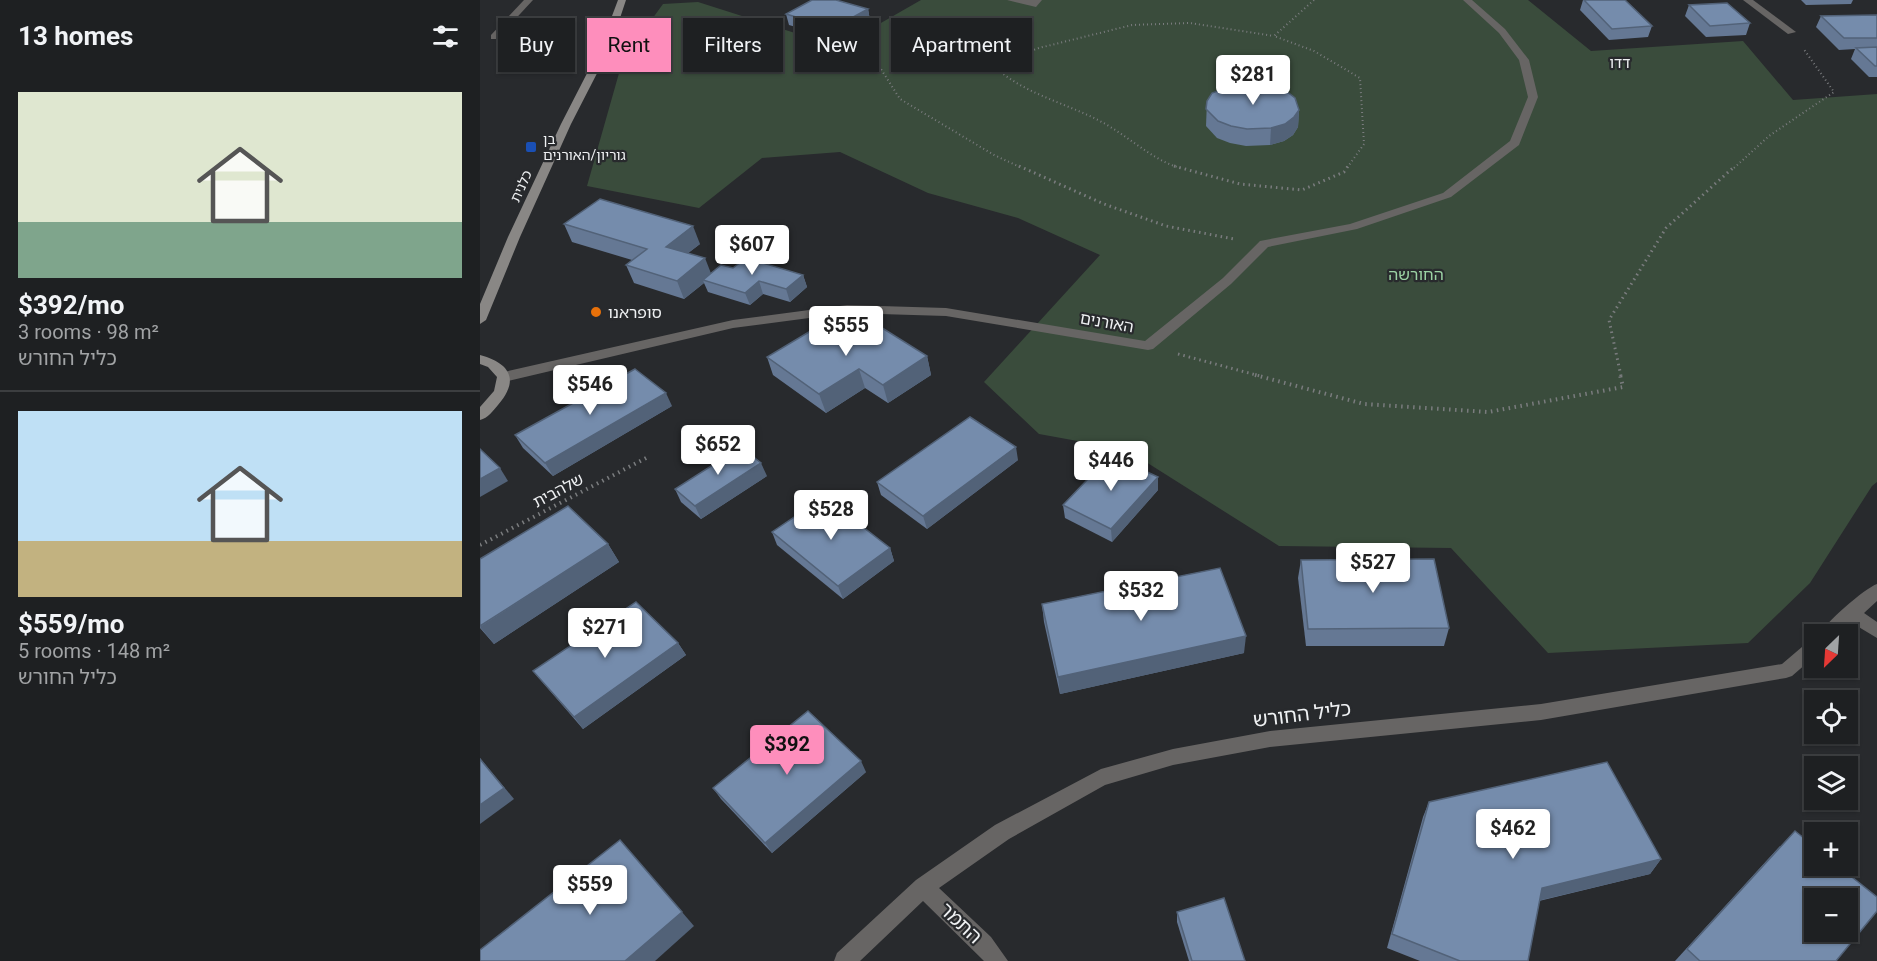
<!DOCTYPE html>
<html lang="en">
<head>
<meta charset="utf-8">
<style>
	:root { --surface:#1e2022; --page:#2b2d2f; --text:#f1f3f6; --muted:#a1a3a5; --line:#3c3e40; --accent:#fe8ebc }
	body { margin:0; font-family:Roboto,"Noto Sans Hebrew",sans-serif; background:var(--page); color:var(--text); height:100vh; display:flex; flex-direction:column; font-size:22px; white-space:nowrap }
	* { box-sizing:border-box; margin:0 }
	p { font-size:20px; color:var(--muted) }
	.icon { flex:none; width:33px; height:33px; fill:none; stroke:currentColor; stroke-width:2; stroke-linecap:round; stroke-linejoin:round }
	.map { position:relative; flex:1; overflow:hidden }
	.details { display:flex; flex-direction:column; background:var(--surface); width:480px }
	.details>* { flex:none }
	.banner { position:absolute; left:18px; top:18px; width:570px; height:54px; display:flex; gap:12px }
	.needle { width:39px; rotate:205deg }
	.buttons { position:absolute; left:1324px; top:624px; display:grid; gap:12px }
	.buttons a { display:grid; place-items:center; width:54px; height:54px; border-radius:0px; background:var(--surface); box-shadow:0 2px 4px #0004,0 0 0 2px var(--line); font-size:30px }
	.price { position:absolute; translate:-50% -51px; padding:0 14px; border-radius:6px; background:#fff; color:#222; font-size:20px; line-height:39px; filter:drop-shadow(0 2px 3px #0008) }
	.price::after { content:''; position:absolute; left:50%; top:36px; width:18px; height:14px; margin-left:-9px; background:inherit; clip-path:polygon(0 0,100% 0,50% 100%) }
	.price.selected { background:var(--accent); color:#111 }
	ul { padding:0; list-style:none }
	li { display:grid; align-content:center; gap:12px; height:318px; padding:0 18px }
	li+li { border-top:2px solid var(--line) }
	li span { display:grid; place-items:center; height:186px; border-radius:0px; color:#555 }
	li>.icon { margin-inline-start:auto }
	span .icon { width:108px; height:108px; fill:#fffc; stroke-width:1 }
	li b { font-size:26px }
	h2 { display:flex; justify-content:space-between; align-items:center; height:72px; padding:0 18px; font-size:26px }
	.pill { padding:0 21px; border-radius:0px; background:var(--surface); box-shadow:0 2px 4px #0004,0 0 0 2px var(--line); font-size:21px; line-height:54px }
	.pill.selected { background:var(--accent); color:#111 }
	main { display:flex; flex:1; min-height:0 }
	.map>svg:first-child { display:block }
	.green { fill:#3a4c3c }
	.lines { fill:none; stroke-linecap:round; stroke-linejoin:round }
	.path-far2 { stroke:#7a7c7e; stroke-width:2; stroke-dasharray:1 3; stroke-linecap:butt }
	.path-far1 { stroke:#7a7c7e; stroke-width:3; stroke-dasharray:1.5 4; stroke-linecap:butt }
	.path { stroke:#7a7c7e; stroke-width:4; stroke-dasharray:1.5 4.5; stroke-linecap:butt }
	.street { fill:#676564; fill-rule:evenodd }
	.secondary { fill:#898785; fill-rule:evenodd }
	.wall { fill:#657894 }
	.shaded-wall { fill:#526278 }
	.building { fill:#758cac; stroke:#526278; stroke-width:1.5; fill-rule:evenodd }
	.transit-dot { fill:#1a4fb4; stroke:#282a2d; stroke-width:2 }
	.food-dot { fill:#e8710a; stroke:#282a2d; stroke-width:2 }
	.labels { text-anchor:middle; stroke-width:4.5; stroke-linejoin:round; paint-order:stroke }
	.far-poi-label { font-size:14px; fill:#eff1f3; stroke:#282a2d; text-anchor:start }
	.far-street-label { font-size:14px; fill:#eff1f3; stroke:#282a2d }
	.far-neighbourhood-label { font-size:15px; fill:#eff1f3; stroke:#282a2d }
	.park-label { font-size:16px; fill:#9bd1a3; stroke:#282a2d }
	.poi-label { font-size:16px; fill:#eff1f3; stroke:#282a2d; text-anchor:start }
	.street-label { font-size:16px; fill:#eff1f3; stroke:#282a2d }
	.near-street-label { font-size:20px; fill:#eff1f3; stroke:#282a2d }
</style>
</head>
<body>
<main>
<section class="details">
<h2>13 homes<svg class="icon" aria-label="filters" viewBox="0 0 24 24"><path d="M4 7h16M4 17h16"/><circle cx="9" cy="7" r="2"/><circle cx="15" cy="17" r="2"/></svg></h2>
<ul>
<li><span style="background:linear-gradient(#dfe7d0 70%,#7fa58c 0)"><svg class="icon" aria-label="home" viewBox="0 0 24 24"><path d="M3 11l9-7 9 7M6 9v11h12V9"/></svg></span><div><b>$392/mo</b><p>3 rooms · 98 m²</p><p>כליל החורש</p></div></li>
<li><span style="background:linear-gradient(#bfe0f5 70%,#c2b280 0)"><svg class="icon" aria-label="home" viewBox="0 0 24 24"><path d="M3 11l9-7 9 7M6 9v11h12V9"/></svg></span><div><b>$559/mo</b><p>5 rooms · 148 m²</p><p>כליל החורש</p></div></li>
</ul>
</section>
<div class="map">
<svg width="1397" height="961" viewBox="0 0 1397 961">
	<rect width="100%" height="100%" fill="#282a2d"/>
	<path class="green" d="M 441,0 L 1048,0 L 1111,51 L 1263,41 L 1313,100 L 1397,94 L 1397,482 L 1392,486 L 1330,583 L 1268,643 L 1068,653 L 971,548 L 799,546 L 647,450 L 559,434 L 504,382 L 620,255 L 538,218 L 448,193 L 360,152 L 282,158 L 219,208 L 107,186 L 143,59 L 183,4 L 218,2 L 359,47 Z"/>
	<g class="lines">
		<g class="path-far2">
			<path d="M 834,0 L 794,36 L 834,51 L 880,78 L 884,144 L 867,168"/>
			<path d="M 534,22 L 504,55 C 535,95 591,102 632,128 C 655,142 674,160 700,168"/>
			<path d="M 24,57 L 97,50"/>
			<path d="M 399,66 L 420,99 L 514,155 L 542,168"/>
			<path d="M 515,69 L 529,59 L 559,48 L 652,25 L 710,23 L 794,36"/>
			<path d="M 1254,168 L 1289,136 L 1354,92 L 1323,48"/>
		</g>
		<g class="path-far1">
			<path d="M 539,166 L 624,204 L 686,226 L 754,239"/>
			<path d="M 694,166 L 760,184 L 822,190 L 864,172 L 868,166"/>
			<path d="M 698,354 L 780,376"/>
			<path d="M 1141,376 L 1129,320 L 1186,228 L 1255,166"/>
		</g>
		<g class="path">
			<path d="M 775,375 L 884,404 L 1008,412 L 1143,387 L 1140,375"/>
			<path d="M 0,545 L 168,457"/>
		</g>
		<g class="street">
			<path d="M 44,0 L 53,0 L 17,39 L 11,39 L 11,35 Z"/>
			<path d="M 527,0 L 562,0 L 556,7 Z"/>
			<path d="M 983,0 L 992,0 L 1025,29 L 1049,60 L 1058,97 L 1039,145 L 971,197 L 877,229 L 788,247 L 751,284 L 673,349 L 668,350 L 466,316 L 367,313 L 253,328 L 24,382 L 17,377 L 24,372 L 253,320 L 367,305 L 466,308 L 665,341 L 743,278 L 780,241 L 870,224 L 963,193 L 1030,141 L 1048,97 L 1039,60 L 1019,33 Z"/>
			<path d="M 1263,0 L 1273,0 L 1316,32 L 1308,34 Z"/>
			<path d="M 1397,584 L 1397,601 L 1384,613 L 1397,622 L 1397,638 L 1372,623 L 1359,634 L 1340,634 C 1344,624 1385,588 1397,584 Z"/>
			<path d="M 1335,639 L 1335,656 L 1312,676 L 1306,678 L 1061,720 L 790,747 L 693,765 L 625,785 L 529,839 L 459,888 L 511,937 L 528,961 L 504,961 L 443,901 L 380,961 L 354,961 L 357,953 L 436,880 L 515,825 L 621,769 L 693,749 L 790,731 L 1061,704 L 1302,664 L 1329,641 Z"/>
		</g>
		<g class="secondary">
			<path d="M 138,0 L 146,0 L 130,48 L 91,124 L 40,237 L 6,320 L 0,324 L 0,304 L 28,237 L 81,124 L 120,48 Z"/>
			<path d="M 0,355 C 30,363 40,380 18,405 C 13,411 8,418 0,420 L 0,407 L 14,391 L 17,377 L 8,367 L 0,364 Z"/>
		</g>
	</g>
	<g class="wall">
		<path d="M 1103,0 L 1145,0 L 1172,26 L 1168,37 L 1129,40 L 1100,10 Z"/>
		<path d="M 1321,0 L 1373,0 L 1371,4 L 1326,5 Z"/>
		<path d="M 1209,5 L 1270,23 L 1266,35 L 1226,37 L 1205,16 Z"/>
		<path d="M 388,9 L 390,20 L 356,39 L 309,25 L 306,14 Z"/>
		<path d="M 1397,15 L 1397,77 L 1389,77 L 1371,59 L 1375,49 L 1359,50 L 1336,27 L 1341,16 Z"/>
		<path d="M 727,101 L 819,110 L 818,127 L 813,135 L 804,141 L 790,145 L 766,146 L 750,143 L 737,138 L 726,126 Z"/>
		<path d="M 84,224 L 220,244 L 208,253 L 230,273 L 253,268 L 323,275 L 327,287 L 310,302 L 283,294 L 270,305 L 228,292 L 224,283 L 204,299 L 154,283 L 146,265 L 152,260 L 92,242 Z"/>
		<path d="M 359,340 L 447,356 L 451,375 L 408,403 L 385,388 L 346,413 L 293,375 L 287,357 Z"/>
		<path d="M 192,406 L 73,476 L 43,448 L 35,435 Z"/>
		<path d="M 538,460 L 447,529 L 401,495 L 397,482 Z"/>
		<path d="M 287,476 L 221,519 L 201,502 L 195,489 Z"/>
		<path d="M 678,490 L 632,542 L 585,518 L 583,505 Z"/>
		<path d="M 292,532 L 410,548 L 414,561 L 363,599 L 297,545 Z"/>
		<path d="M 128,544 L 139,562 L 14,644 L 0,628 L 0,559 Z"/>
		<path d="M 821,560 L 969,628 L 964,646 L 826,646 L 818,578 Z"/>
		<path d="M 562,604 L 764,653 L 580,694 L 564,622 Z"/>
		<path d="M 198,643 L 206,655 L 103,729 L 53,671 Z"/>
		<path d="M 386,772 L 292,853 L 241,799 L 233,788 Z"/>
		<path d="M 949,802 L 1181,859 L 1170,874 L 1059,901 L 1048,961 L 940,961 L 907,948 L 943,817 Z"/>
		<path d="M 1300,846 L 1356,961 L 1195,961 Z"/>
		<path d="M 697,912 L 765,961 L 709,961 L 697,922 Z"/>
	</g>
	<g class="shaded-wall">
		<path d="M 388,9 L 390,20 L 356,39 L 353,28 Z"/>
		<path d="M 819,110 L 818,127 L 813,135 L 804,141 L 790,145 L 791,128 Z"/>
		<path d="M 213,226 L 220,244 L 193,265 L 186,247 Z"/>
		<path d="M 225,258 L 232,276 L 223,280 L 224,283 L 204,299 L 197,281 Z"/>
		<path d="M 323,275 L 327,287 L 310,302 L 306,289 Z"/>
		<path d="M 279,281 L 283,294 L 270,305 L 265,293 Z"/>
		<path d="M 447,356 L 451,375 L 408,403 L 403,385 Z"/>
		<path d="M 379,369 L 385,388 L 346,413 L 339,394 Z"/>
		<path d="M 186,393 L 192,406 L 73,476 L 65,463 Z"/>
		<path d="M 536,447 L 538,460 L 447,529 L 443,516 Z"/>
		<path d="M 281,463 L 287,476 L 221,519 L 215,506 Z"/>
		<path d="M 20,468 L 28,481 L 0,497 L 0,479 Z"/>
		<path d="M 678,477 L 678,490 L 632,542 L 631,529 Z"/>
		<path d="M 128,544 L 139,562 L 14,644 L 0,627 Z"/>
		<path d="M 410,548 L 414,561 L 363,599 L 358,586 Z"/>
		<path d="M 766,636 L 764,653 L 580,694 L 578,677 Z"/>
		<path d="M 198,643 L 206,655 L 103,729 L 94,717 Z"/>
		<path d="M 0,758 L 34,799 L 0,824 Z"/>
		<path d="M 381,761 L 386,772 L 292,853 L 285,843 Z"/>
		<path d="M 140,840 L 214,926 L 175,961 L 145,961 Z"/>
		<path d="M 1181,859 L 1170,874 L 1053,902 L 1062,888 Z"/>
	</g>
	<g class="building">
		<path d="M 332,0 L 356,0 L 388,9 L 353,28 L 306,14 Z"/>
		<path d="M 1104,0 L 1145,0 L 1172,26 L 1132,29 Z"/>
		<path d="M 1247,3 L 1270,23 L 1230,26 L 1209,5 Z"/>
		<path d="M 1397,15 L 1397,38 L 1364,38 L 1341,16 Z"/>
		<path d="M 1397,47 L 1397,66 L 1395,66 L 1376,48 Z"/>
		<path d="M 757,84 L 793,86 L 806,91 L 815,98 L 819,110 L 814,117 L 805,124 L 791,128 L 767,129 L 751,126 L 738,121 L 726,109 L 727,101 L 732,93 Z"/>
		<path d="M 120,199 L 213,226 L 186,247 L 225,258 L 197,281 L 146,265 L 167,249 L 84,224 Z"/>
		<path d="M 266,258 L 323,275 L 306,289 L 279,281 L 265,293 L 223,280 L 241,265 L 253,268 Z"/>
		<path d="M 391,321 L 447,356 L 403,385 L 379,369 L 339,394 L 287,357 L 339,326 L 359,340 Z"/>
		<path d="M 155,369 L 186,393 L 65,463 L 35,435 Z"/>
		<path d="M 490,417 L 536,447 L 443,516 L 397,482 Z"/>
		<path d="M 261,447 L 281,463 L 215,506 L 195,489 Z"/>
		<path d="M 0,449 L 20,468 L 0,479 Z"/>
		<path d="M 631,455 L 678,477 L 631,529 L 583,505 Z"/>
		<path d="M 344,497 L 410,548 L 358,586 L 292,532 Z"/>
		<path d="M 88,506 L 128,544 L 0,626 L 0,559 Z"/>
		<path d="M 954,559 L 969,628 L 828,629 L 821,560 Z"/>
		<path d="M 740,568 L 766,636 L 578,677 L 562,604 Z"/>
		<path d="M 156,602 L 198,643 L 94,717 L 53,671 Z"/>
		<path d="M 328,711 L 381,761 L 285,843 L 233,788 Z"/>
		<path d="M 0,759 L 24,788 L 0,805 Z"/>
		<path d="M 1127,762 L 1181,859 L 1062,888 L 1048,961 L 980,961 L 912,934 L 949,802 Z"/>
		<path d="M 1315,831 L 1335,847 L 1335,866 L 1358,866 L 1397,897 L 1397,911 L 1356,961 L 1220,961 L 1207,949 ZM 1335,898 L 1368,898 L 1368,932 L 1335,932 Z"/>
		<path d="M 140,840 L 202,912 L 145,961 L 0,961 L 0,950 Z"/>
		<path d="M 744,898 L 765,961 L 712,961 L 697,912 Z"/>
	</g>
	<rect class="transit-dot" x="45" y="141" width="12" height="12" rx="3"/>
	<circle class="food-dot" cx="116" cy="312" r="6"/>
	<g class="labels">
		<g class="far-poi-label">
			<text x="63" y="144">בן<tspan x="63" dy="16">גוריון/האורנים</tspan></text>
		</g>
		<g class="far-street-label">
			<text transform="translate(41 186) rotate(-66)" y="5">כלנית</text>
		</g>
		<g class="far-neighbourhood-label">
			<text x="1140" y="68">דדו</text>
		</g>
		<g class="park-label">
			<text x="936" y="280">החורשה</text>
		</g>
		<g class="poi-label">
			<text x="128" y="318">סופראנו</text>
		</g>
		<g class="street-label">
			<text transform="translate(627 322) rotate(10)" y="6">האורנים</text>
			<text transform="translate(78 490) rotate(-28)" y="6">שלהבית</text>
		</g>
		<g class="near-street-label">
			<text transform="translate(822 714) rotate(-7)" y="7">כליל החורש</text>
			<text transform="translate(481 923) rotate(43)" y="7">התמר</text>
		</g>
	</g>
</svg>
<div class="buttons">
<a><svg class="needle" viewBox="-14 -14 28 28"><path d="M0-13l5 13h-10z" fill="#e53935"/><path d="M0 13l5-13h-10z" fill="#a1a3a5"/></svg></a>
<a><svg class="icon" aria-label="locate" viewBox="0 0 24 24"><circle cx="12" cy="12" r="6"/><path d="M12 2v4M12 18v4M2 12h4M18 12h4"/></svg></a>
<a><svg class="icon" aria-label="layers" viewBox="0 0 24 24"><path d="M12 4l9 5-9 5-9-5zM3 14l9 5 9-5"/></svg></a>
<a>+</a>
<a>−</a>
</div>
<b class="price" style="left:773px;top:106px">$281</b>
<b class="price" style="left:272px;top:276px">$607</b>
<b class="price" style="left:366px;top:357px">$555</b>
<b class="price" style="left:110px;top:416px">$546</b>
<b class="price" style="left:238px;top:476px">$652</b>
<b class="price" style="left:631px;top:492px">$446</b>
<b class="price" style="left:351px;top:541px">$528</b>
<b class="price" style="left:893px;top:594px">$527</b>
<b class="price" style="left:661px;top:622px">$532</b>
<b class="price" style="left:125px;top:659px">$271</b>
<b class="price selected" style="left:307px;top:776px">$392</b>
<b class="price" style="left:1033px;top:860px">$462</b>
<b class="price" style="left:110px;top:916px">$559</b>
<div class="banner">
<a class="pill">Buy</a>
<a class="pill selected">Rent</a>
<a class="pill">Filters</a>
<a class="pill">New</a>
<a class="pill">Apartment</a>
</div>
</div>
</main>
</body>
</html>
